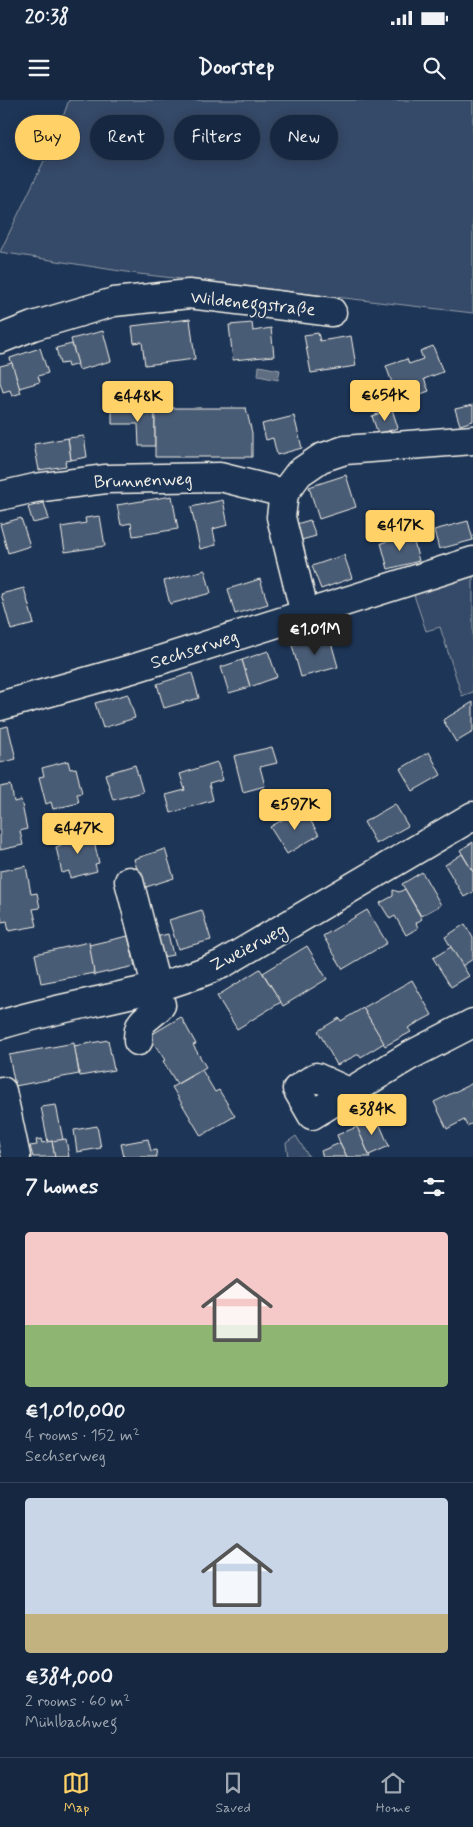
<!DOCTYPE html>
<html lang="en">
<head>
<meta charset="utf-8">
<style>
	:root { --surface:#162841; --page:#23344c; --text:#f1f3f6; --muted:#9ea6b1; --line:#35445a; --accent:#ffd166 }
	body { margin:0; font-family:Mynerve,sans-serif; background:var(--page); color:var(--text); height:100vh; display:flex; flex-direction:column; font-size:19px; white-space:nowrap }
	* { box-sizing:border-box; margin:0 }
	p { font-size:16px; color:var(--muted) }
	.icon { flex:none; width:28px; height:28px; fill:none; stroke:currentColor; stroke-width:2; stroke-linecap:round; stroke-linejoin:round }
	.map { position:relative; height:1057px; overflow:hidden }
	.sheet { display:flex; flex-direction:column; background:var(--surface); flex:1 }
	.sheet>* { flex:none }
	.hud { position:absolute; left:15px; top:15px; width:444px; height:45px; display:flex; gap:10px }
	.price { position:absolute; translate:-50% -42px; padding:0 11px; border-radius:5px; background:var(--accent); color:#111; font-size:16px; line-height:32px; filter:drop-shadow(0 1px 2px #0008) }
	.price::after { content:''; position:absolute; left:50%; top:30px; width:15px; height:11px; margin-left:-8px; background:inherit; clip-path:polygon(0 0,100% 0,50% 100%) }
	.price.current { background:#222; color:#fff }
	ul { padding:0; list-style:none }
	li { display:grid; align-content:center; gap:10px; height:265px; padding:0 25px }
	li+li { border-top:1px solid var(--line) }
	li span { display:grid; place-items:center; height:155px; border-radius:5px; color:#555 }
	li>.icon { margin-inline-start:auto }
	span .icon { width:90px; height:90px; fill:#fffc; stroke-width:1 }
	li b { font-size:21px }
	h2 { display:flex; justify-content:space-between; align-items:center; height:60px; padding:0 25px; font-size:21px }
	.tag { padding:0 18px; border-radius:22px; background:var(--surface); box-shadow:0 2px 12px #0003,0 0 0 1px var(--line); font-size:18px; line-height:45px }
	.tag.current { background:var(--accent); color:#111 }
	.status { display:flex; justify-content:space-between; align-items:center; height:35px; padding:0 25px; background:var(--surface); direction:ltr }
	.status svg { height:14px; fill:currentColor }
	header { display:flex; justify-content:space-between; align-items:center; height:65px; padding:0 25px; background:var(--surface); font-size:22px; font-weight:800 }
	.tabs { display:flex; justify-content:space-around; align-items:center; height:70px; border-top:1px solid var(--line); background:var(--surface); font-size:14px; color:var(--muted) }
	.tabs a { display:grid; justify-items:center; gap:2px }
	.tabs .current { color:var(--accent) }
	.map>svg:first-child { display:block }
	.green { fill:#354a67; stroke:#949ea8 }
	.water { fill:#5e6d82; stroke:#9aa2ab }
	.building { fill:#485b74; stroke:#f4f1e8 }
	.lines { fill:none; stroke-linecap:round; stroke-linejoin:round }
	.minor-casing { stroke:#f4f1e8; stroke-width:31 }
	.minor { stroke:#1d3557; stroke-width:28 }
	.labels { text-anchor:middle; stroke-width:4; stroke-linejoin:round; paint-order:stroke }
	.street-label { font-size:18px; fill:#f4f1e8; stroke:#1d3557 }
</style>
</head>
<body>
<div class="status"><b>20:38</b><svg viewBox="0 0 49 12"><path d="M0 12V9h3v3zM5 12V6h3v6zM10 12V3h3v9zM15 12V0h3v12zM26 1h20v11H26zM47 4h2v5h-2z"/></svg></div>
<header><svg class="icon" aria-label="menu" viewBox="0 0 24 24"><path d="M4 6h16M4 12h16M4 18h16"/></svg>Doorstep<svg class="icon" aria-label="search" viewBox="0 0 24 24"><circle cx="10" cy="10" r="6"/><path d="M15 15l6 6"/></svg></header>
<div class="map">
<svg width="473" height="1057" viewBox="0 0 473 1057">
	<rect width="100%" height="100%" fill="#1d3557"/>
	<filter id="ink" filterUnits="userSpaceOnUse"><feTurbulence type="fractalNoise" baseFrequency=".02" numOctaves="2"/><feDisplacementMap in="SourceGraphic" scale="10" xChannelSelector="R" yChannelSelector="G"/><feConvolveMatrix kernelMatrix="1 2 1 2 8 2 1 2 1" color-interpolation-filters="sRGB"/></filter>
	<g filter="url(#ink)">
		<g class="green">
			<path d="M 69,0 L 473,0 L 473,213 L 139,174 L 0,152 L 56,36 Z"/>
			<path d="M 473,461 L 473,592 L 462,596 L 440,527 L 426,531 L 413,492 Z"/>
			<path d="M 296,1036 L 309,1057 L 288,1057 L 286,1043 Z"/>
		</g>
		<path class="water" d="M 259,266 L 280,270 L 278,280 L 258,276 Z"/>
		<g class="building">
			<path d="M 190,219 L 195,259 L 145,265 L 142,242 L 134,243 L 132,226 Z"/>
			<path d="M 252,223 L 253,231 L 271,228 L 274,256 L 233,260 L 229,225 Z"/>
			<path d="M 103,231 L 111,261 L 79,270 L 71,239 Z"/>
			<path d="M 318,233 L 320,241 L 351,236 L 356,266 L 311,273 L 304,235 Z"/>
			<path d="M 72,244 L 78,264 L 68,267 L 67,263 L 60,264 L 56,248 Z"/>
			<path d="M 433,246 L 443,272 L 424,279 L 429,291 L 404,300 L 400,289 L 395,291 L 386,266 L 407,259 L 409,264 L 423,259 L 420,251 Z"/>
			<path d="M 40,248 L 48,273 L 38,276 L 40,282 L 19,288 L 10,258 Z"/>
			<path d="M 12,263 L 21,293 L 12,296 L 10,290 L 3,292 L 0,282 L 0,266 Z"/>
			<path d="M 473,305 L 473,321 L 460,325 L 455,309 Z"/>
			<path d="M 112,308 L 155,308 L 155,346 L 139,346 L 138,324 L 112,324 Z"/>
			<path d="M 155,308 L 246,308 L 252,333 L 252,357 L 155,357 Z"/>
			<path d="M 392,309 L 398,328 L 378,334 L 372,316 Z"/>
			<path d="M 294,316 L 302,348 L 277,355 L 273,338 L 266,340 L 262,324 Z"/>
			<path d="M 84,336 L 87,357 L 71,360 L 68,338 Z"/>
			<path d="M 68,338 L 71,360 L 65,361 L 66,366 L 39,370 L 34,344 Z"/>
			<path d="M 346,375 L 356,407 L 319,419 L 309,387 Z"/>
			<path d="M 172,396 L 178,429 L 133,436 L 131,423 L 121,425 L 117,405 Z"/>
			<path d="M 223,400 L 228,425 L 213,429 L 216,445 L 200,449 L 191,407 Z"/>
			<path d="M 44,403 L 49,419 L 33,423 L 28,407 Z"/>
			<path d="M 100,416 L 105,446 L 65,452 L 61,427 L 86,423 L 85,418 Z"/>
			<path d="M 21,418 L 30,446 L 8,453 L 0,424 Z"/>
			<path d="M 310,420 L 316,436 L 298,441 L 293,425 Z"/>
			<path d="M 468,421 L 473,440 L 439,449 L 434,430 Z"/>
			<path d="M 412,435 L 419,461 L 388,469 L 381,443 Z"/>
			<path d="M 344,455 L 352,478 L 321,489 L 312,466 Z"/>
			<path d="M 205,470 L 211,493 L 170,504 L 164,481 Z"/>
			<path d="M 260,479 L 268,504 L 235,514 L 228,489 Z"/>
			<path d="M 24,488 L 34,524 L 11,530 L 1,494 Z"/>
			<path d="M 329,535 L 338,567 L 301,577 L 292,545 Z"/>
			<path d="M 268,551 L 277,577 L 250,587 L 242,560 Z"/>
			<path d="M 242,560 L 250,587 L 229,593 L 221,567 Z"/>
			<path d="M 192,573 L 199,598 L 164,608 L 157,584 Z"/>
			<path d="M 128,594 L 135,618 L 103,628 L 95,603 Z"/>
			<path d="M 473,602 L 473,632 L 456,642 L 443,620 Z"/>
			<path d="M 8,626 L 16,659 L 0,663 L 0,628 Z"/>
			<path d="M 272,647 L 277,663 L 260,667 L 265,686 L 243,692 L 234,656 Z"/>
			<path d="M 429,652 L 441,675 L 413,691 L 400,669 Z"/>
			<path d="M 68,661 L 70,669 L 76,668 L 82,693 L 77,694 L 79,703 L 53,709 L 51,702 L 46,704 L 39,677 L 44,676 L 42,668 Z"/>
			<path d="M 217,662 L 223,680 L 209,684 L 213,700 L 171,713 L 166,695 L 185,690 L 180,674 Z"/>
			<path d="M 135,665 L 143,692 L 113,700 L 105,674 Z"/>
			<path d="M 11,685 L 14,702 L 21,700 L 27,729 L 20,731 L 23,745 L 0,750 L 0,687 Z"/>
			<path d="M 395,704 L 408,726 L 376,744 L 364,722 Z"/>
			<path d="M 303,708 L 319,735 L 287,754 L 270,727 Z"/>
			<path d="M 84,732 L 86,739 L 93,737 L 99,763 L 95,764 L 97,771 L 70,778 L 69,771 L 62,773 L 56,747 L 61,745 L 59,738 Z"/>
			<path d="M 473,742 L 473,772 L 460,750 Z"/>
			<path d="M 165,749 L 174,778 L 143,788 L 134,759 Z"/>
			<path d="M 462,754 L 473,772 L 473,792 L 464,797 L 445,765 Z"/>
			<path d="M 26,766 L 31,794 L 37,793 L 40,808 L 33,809 L 37,826 L 9,831 L 7,821 L 2,822 L 0,813 L 0,771 Z"/>
			<path d="M 422,772 L 441,805 L 421,816 L 402,784 Z"/>
			<path d="M 405,789 L 422,819 L 416,823 L 418,828 L 406,835 L 395,816 L 390,819 L 380,803 L 393,796 L 393,790 L 399,792 Z"/>
			<path d="M 202,810 L 211,840 L 178,849 L 169,820 Z"/>
			<path d="M 367,810 L 387,843 L 343,869 L 323,836 Z"/>
			<path d="M 465,824 L 473,838 L 473,859 L 462,866 L 445,837 Z"/>
			<path d="M 168,834 L 173,855 L 157,858 L 152,838 Z"/>
			<path d="M 128,836 L 135,866 L 94,875 L 89,845 Z"/>
			<path d="M 89,842 L 94,873 L 41,883 L 35,854 Z"/>
			<path d="M 307,846 L 327,879 L 283,906 L 263,873 Z"/>
			<path d="M 451,847 L 469,876 L 451,887 L 433,858 Z"/>
			<path d="M 260,869 L 281,902 L 237,929 L 217,896 Z"/>
			<path d="M 412,880 L 432,915 L 408,928 L 411,932 L 385,946 L 363,908 Z"/>
			<path d="M 363,908 L 384,943 L 361,957 L 359,954 L 337,965 L 318,931 L 339,918 L 341,921 Z"/>
			<path d="M 181,917 L 196,944 L 193,945 L 206,967 L 177,984 L 163,961 L 165,960 L 149,936 Z"/>
			<path d="M 108,940 L 114,970 L 80,976 L 74,946 Z"/>
			<path d="M 74,943 L 79,974 L 15,986 L 9,955 Z"/>
			<path d="M 202,970 L 215,992 L 219,990 L 235,1016 L 201,1036 L 172,987 Z"/>
			<path d="M 473,983 L 473,1023 L 467,1026 L 464,1020 L 447,1029 L 434,1002 Z"/>
			<path d="M 56,1005 L 63,1040 L 48,1042 L 41,1007 Z"/>
			<path d="M 376,1016 L 389,1046 L 369,1055 L 356,1025 Z"/>
			<path d="M 97,1026 L 101,1048 L 77,1052 L 74,1030 Z"/>
			<path d="M 357,1027 L 369,1055 L 370,1057 L 347,1057 L 340,1043 L 337,1035 Z"/>
			<path d="M 41,1039 L 42,1043 L 52,1041 L 55,1057 L 33,1057 L 30,1046 L 37,1045 L 36,1040 Z"/>
			<path d="M 66,1039 L 69,1057 L 55,1057 L 52,1041 Z"/>
			<path d="M 148,1039 L 151,1051 L 156,1050 L 157,1057 L 124,1057 L 121,1044 Z"/>
			<path d="M 340,1043 L 347,1057 L 323,1057 L 321,1051 Z"/>
		</g>
		<g class="lines">
			<defs>
				<g id="minor">
					<path d="M 0,239 L 33,226 L 114,202 L 189,194 L 332,212"/>
					<path d="M 284,393 L 281,417 L 305,514"/>
					<path d="M 0,396 L 35,388 L 106,379 L 220,377 L 284,393 L 299,373 L 321,358 L 345,350 L 473,340"/>
					<path d="M 0,606 L 135,568 L 473,461"/>
					<path d="M 129,781 L 161,905 C 148,921 138,916 138,941"/>
					<path d="M 0,925 C 51,909 105,901 157,887 C 180,881 201,873 222,864 L 473,716"/>
					<path d="M 2,991 L 16,1057"/>
					<path d="M 349,992 L 316,977 L 297,989 L 312,1015 L 409,956 L 473,923"/>
				</g>
			</defs>
			<use href="#minor" class="minor-casing"/>
			<use href="#minor" class="minor"/>
		</g>
	</g>
	<g class="labels">
		<g class="street-label">
			<text transform="translate(253 203) rotate(6)" y="6">Wildeneggstraße</text>
			<text transform="translate(143 380) rotate(-2)" y="6">Brunnenweg</text>
			<text transform="translate(194 549) rotate(-18)" y="6">Sechserweg</text>
			<text transform="translate(248 847) rotate(-28)" y="6">Zweierweg</text>
		</g>
	</g>
</svg>
<b class="price" style="left:385px;top:322px">€654K</b>
<b class="price" style="left:138px;top:323px">€448K</b>
<b class="price" style="left:400px;top:452px">€417K</b>
<b class="price current" style="left:315px;top:556px">€1.01M</b>
<b class="price" style="left:295px;top:731px">€597K</b>
<b class="price" style="left:78px;top:755px">€447K</b>
<b class="price" style="left:372px;top:1036px">€384K</b>
<div class="hud">
<a class="tag current">Buy</a>
<a class="tag">Rent</a>
<a class="tag">Filters</a>
<a class="tag">New</a>
</div>
</div>
<section class="sheet">
<h2>7 homes<svg class="icon" aria-label="filters" viewBox="0 0 24 24"><path d="M4 7h16M4 17h16"/><circle cx="9" cy="7" r="2"/><circle cx="15" cy="17" r="2"/></svg></h2>
<ul>
<li><span style="background:linear-gradient(#f6c9c9 60%,#8fb573 0)"><svg class="icon" aria-label="home" viewBox="0 0 24 24"><path d="M3 11l9-7 9 7M6 9v11h12V9"/></svg></span><div><b>€1,010,000</b><p>4 rooms · 152 m²</p><p>Sechserweg</p></div></li>
<li><span style="background:linear-gradient(#c9d6e8 75%,#c2b280 0)"><svg class="icon" aria-label="home" viewBox="0 0 24 24"><path d="M3 11l9-7 9 7M6 9v11h12V9"/></svg></span><div><b>€384,000</b><p>2 rooms · 60 m²</p><p>Mühlbachweg</p></div></li>
</ul>
</section>
<nav class="tabs">
<a class="current"><svg class="icon" aria-label="map" viewBox="0 0 24 24"><path d="M3 6l6-2 6 2 6-2v14l-6 2-6-2-6 2zM9 4v14M15 6v14"/></svg>Map</a>
<a><svg class="icon" aria-label="saved" viewBox="0 0 24 24"><path d="M7 4h10v16l-5-4-5 4z"/></svg>Saved</a>
<a><svg class="icon" aria-label="home" viewBox="0 0 24 24"><path d="M3 11l9-7 9 7M6 9v11h12V9"/></svg>Home</a>
</nav>
</body>
</html>
